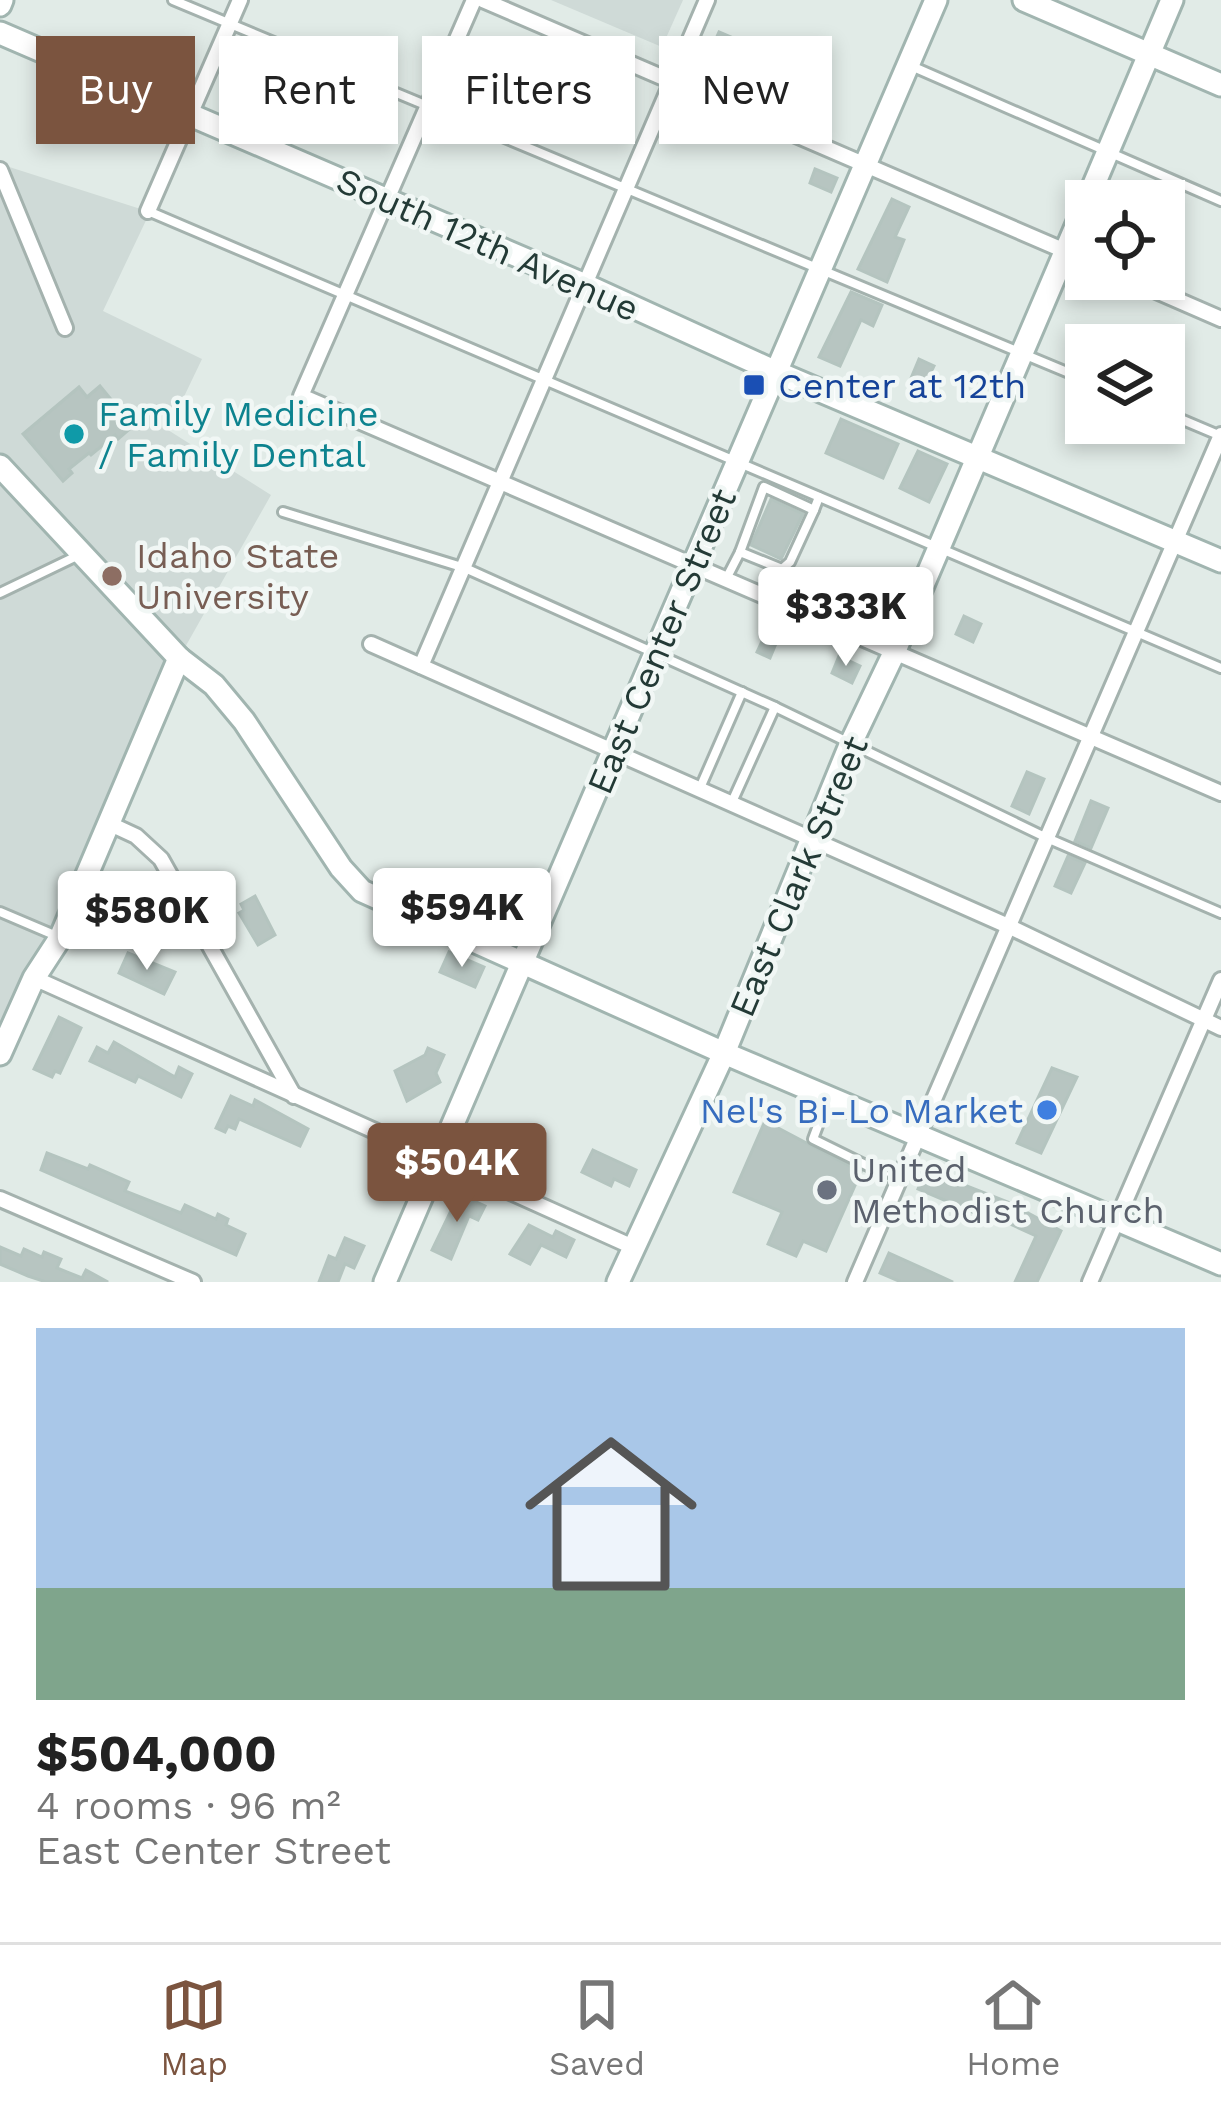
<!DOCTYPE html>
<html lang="en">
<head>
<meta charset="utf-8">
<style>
	:root { --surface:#fff; --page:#f6f6f6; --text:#222; --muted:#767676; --line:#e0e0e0; --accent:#7b543f }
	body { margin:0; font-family:"Work Sans",sans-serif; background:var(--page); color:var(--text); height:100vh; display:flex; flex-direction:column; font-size:45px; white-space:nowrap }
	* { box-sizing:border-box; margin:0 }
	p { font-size:39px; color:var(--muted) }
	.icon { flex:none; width:66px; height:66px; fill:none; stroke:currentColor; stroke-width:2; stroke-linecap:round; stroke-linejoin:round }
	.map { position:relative; height:1282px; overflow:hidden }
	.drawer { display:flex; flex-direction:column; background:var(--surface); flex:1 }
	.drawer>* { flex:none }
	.banner { position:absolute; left:36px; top:36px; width:1149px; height:108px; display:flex; gap:24px }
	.buttons { position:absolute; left:1065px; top:180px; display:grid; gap:24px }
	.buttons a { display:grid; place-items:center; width:120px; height:120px; border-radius:0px; background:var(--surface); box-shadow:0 6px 18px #0003; font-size:60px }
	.price { position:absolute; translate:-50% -102px; padding:0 27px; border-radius:12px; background:#fff; color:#222; font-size:39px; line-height:78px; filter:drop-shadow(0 3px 6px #0008) }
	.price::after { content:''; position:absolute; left:50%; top:72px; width:36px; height:27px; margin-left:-18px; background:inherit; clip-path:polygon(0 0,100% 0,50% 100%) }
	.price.current { background:var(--accent); color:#fff }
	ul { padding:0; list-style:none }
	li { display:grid; align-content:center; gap:24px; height:636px; padding:0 36px }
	li span { display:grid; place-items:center; height:372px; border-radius:0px; color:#555 }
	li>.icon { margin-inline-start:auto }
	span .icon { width:216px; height:216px; fill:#fffc; stroke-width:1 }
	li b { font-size:51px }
	.pill { padding:0 42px; border-radius:0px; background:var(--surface); box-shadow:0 6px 18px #0003; font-size:42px; line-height:108px }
	.pill.current { background:var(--accent); color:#fff }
	.dock { display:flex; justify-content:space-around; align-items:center; height:168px; border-top:3px solid var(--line); background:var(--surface); font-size:33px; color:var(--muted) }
	.dock a { display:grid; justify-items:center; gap:6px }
	.dock .current { color:var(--accent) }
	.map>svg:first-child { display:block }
	.built { fill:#cfdad7 }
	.building { fill:#b7c5c1; stroke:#b4c4bf; stroke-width:3 }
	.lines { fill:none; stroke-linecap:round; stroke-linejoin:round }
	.lane-casing { stroke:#a4b2ae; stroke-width:14 }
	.street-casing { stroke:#a4b2ae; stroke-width:20 }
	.secondary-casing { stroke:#a1b5b0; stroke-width:27 }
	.lane { stroke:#fff; stroke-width:8 }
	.street { stroke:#fff; stroke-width:14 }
	.secondary { stroke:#fff; stroke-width:21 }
	.transit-dot { fill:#1a4fb4; stroke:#f1f7f5; stroke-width:4.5 }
	.culture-dot { fill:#0f9aa8; stroke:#f1f7f5; stroke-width:4.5 }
	.education-dot { fill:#8d6e63; stroke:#f1f7f5; stroke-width:4.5 }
	.shop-dot { fill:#3f7fe0; stroke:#f1f7f5; stroke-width:4.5 }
	.worship-dot { fill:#6b7280; stroke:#f1f7f5; stroke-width:4.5 }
	.labels { text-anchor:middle; stroke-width:9; stroke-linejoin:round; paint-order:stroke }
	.street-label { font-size:36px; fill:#233a36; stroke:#f1f7f5 }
	.transit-label { font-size:36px; fill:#164399; stroke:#f1f7f5; text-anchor:start }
	.culture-label { font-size:36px; fill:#0d838f; stroke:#f1f7f5; text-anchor:start }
	.education-label { font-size:36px; fill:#785e54; stroke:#f1f7f5; text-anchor:start }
	.shop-label { font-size:36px; fill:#366cbe; stroke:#f1f7f5; text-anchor:end }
	.worship-label { font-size:36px; fill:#5b616d; stroke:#f1f7f5; text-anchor:start }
</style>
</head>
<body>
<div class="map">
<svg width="1221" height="1282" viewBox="0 0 1221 1282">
	<rect width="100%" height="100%" fill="#e1ebe7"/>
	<g class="built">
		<path d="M 551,0 L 683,0 L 662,47 Z"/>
		<path d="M 0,164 L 150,212 L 103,311 L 202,359 L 168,430 L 271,495 L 179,658 L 100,818 L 0,1050 Z"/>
	</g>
	<g class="building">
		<path d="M 719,32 L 738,40 L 725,70 L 706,61 Z"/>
		<path d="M 815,169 L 837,178 L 831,192 L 810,183 Z"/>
		<path d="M 892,199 L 909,207 L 895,237 L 904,240 L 887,282 L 858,269 Z"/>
		<path d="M 851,292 L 882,305 L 873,326 L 861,320 L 840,366 L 819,357 Z"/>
		<path d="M 919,359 L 934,366 L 923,389 L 909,383 Z"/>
		<path d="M 100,386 L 133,426 L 118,439 L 115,435 L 91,455 L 89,453 L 69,469 L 72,473 L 63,481 L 23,434 L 79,387 L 87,397 Z"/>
		<path d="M 841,419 L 898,444 L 883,478 L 826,453 Z"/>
		<path d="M 918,451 L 947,464 L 929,502 L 900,488 Z"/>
		<path d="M 771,499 L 803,514 L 781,559 L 751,545 Z"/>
		<path d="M 964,616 L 981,624 L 973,642 L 956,634 Z"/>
		<path d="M 770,624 L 782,629 L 770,658 L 757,652 Z"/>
		<path d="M 839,656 L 860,666 L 852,683 L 832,673 Z"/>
		<path d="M 1027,772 L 1044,779 L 1029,814 L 1012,806 Z"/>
		<path d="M 1091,801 L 1108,808 L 1091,848 L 1075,841 Z"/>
		<path d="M 1068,856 L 1085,863 L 1071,893 L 1055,886 Z"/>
		<path d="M 151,890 L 163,896 L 187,932 L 166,944 L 144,906 Z"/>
		<path d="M 255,896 L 275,935 L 258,945 L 239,913 L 244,910 L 241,904 Z"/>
		<path d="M 449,952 L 484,967 L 475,987 L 440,972 Z"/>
		<path d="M 128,953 L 175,972 L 164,994 L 119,973 Z"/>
		<path d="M 59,1017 L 81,1028 L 60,1073 L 55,1071 L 52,1077 L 34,1069 Z"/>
		<path d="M 114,1042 L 175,1077 L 179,1067 L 192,1074 L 181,1097 L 138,1076 L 135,1082 L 90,1061 L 97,1047 L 108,1053 Z"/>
		<path d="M 428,1048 L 444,1055 L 436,1073 L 440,1082 L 407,1101 L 395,1071 L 425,1055 Z"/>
		<path d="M 1052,1068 L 1077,1077 L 1041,1153 L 1017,1143 Z"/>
		<path d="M 231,1096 L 253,1106 L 255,1100 L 308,1129 L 300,1146 L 239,1119 L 235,1129 L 228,1126 L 225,1132 L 216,1128 Z"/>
		<path d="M 765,1121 L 861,1172 L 826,1251 L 803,1241 L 796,1256 L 768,1244 L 782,1212 L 734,1192 Z"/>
		<path d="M 593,1150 L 636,1170 L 629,1186 L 614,1179 L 611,1186 L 582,1172 Z"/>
		<path d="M 47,1153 L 88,1169 L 90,1165 L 129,1182 L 125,1191 L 181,1213 L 185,1205 L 216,1219 L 218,1214 L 228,1219 L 226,1225 L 245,1234 L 236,1255 L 41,1170 Z"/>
		<path d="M 926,1170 L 1008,1202 L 1061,1231 L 1037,1282 L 1015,1282 L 1036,1236 L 986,1213 L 984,1217 L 918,1189 Z"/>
		<path d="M 459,1194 L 485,1206 L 478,1220 L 469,1216 L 451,1259 L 432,1250 Z"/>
		<path d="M 529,1225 L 553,1237 L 556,1231 L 574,1240 L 566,1257 L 541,1245 L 530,1264 L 510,1254 Z"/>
		<path d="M 345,1238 L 364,1246 L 354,1268 L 345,1264 L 338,1282 L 319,1282 L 329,1256 L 336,1259 Z"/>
		<path d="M 0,1247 L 21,1256 L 24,1249 L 42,1257 L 44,1252 L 61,1259 L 57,1268 L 82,1278 L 86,1270 L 108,1282 L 46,1282 L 28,1276 L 0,1264 Z"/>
		<path d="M 889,1253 L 953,1282 L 901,1282 L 880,1273 Z"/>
	</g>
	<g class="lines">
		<defs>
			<g id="lane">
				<path d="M 173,0 L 1086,380"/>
				<path d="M 909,65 L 1221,201"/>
				<path d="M 148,211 L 1221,668"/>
				<path d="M 1164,412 L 1221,436"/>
				<path d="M 283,512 L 465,568 L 775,707 L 1047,838 L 1221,913"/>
				<path d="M 782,569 L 790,562 L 814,510"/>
				<path d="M 725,581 L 740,552"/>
				<path d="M 0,593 L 79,555"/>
				<path d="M 771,598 L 782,569 L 740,552 L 764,487 L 814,510 L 819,497"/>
				<path d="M 700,788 L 742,692"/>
				<path d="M 732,802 L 775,707"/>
				<path d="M 0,912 L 59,937"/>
				<path d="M 828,1099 L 813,1139 L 884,1174"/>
			</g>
			<g id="street">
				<path d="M 474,0 L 301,396 L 1221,793"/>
				<path d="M 483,0 L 1086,260"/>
				<path d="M 0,170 L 65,328"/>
				<path d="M 148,211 L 240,0"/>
				<path d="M 1129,279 L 1221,319"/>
				<path d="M 371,644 L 1008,926 L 1221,1028"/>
				<path d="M 421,666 L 707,0"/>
				<path d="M 108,823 L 136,836 L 161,859 L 294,1096"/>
				<path d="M 34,978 L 633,1247"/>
				<path d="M 0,1199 L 193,1282"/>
				<path d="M 855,1282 L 1221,435"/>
				<path d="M 1090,1282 L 1221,980"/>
			</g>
			<g id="secondary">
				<path d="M 1024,0 L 1221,85"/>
				<path d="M 0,5 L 2,0"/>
				<path d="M 0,33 L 585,285 L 776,372 L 1221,561"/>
				<path d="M 1087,201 L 1172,0"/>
				<path d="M 0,466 L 179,658 L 214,685 L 244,721 L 341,868 L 362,891 L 724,1053 L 1221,1264"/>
				<path d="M 0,1054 L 34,978 L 60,938 L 179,658"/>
				<path d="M 385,1282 L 936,0"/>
				<path d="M 618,1282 L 724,1053 L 851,743 L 894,653 L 1086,203"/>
			</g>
		</defs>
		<use href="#lane" class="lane-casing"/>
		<use href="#street" class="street-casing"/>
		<use href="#secondary" class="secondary-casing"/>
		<use href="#lane" class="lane"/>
		<use href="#street" class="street"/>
		<use href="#secondary" class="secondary"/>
	</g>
	<rect class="transit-dot" x="742" y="373" width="24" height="24" rx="6"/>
	<circle class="culture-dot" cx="74" cy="434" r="12"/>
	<circle class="education-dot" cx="112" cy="576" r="12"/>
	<circle class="shop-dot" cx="1047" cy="1110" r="12"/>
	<circle class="worship-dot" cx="827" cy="1190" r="12"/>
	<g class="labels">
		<g class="street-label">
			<text transform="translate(488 244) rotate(24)" y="13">South 12th Avenue</text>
			<text transform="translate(661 641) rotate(-67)" y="13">East Center Street</text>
			<text transform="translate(798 876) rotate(-67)" y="13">East Clark Street</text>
		</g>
		<g class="transit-label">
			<text x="778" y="398">Center at 12th</text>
		</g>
		<g class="culture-label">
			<text x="98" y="426">Family Medicine<tspan x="98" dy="41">/ Family Dental</tspan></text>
		</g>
		<g class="education-label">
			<text x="136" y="568">Idaho State<tspan x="136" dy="41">University</tspan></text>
		</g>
		<g class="shop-label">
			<text x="1023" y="1123">Nel's Bi-Lo Market</text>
		</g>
		<g class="worship-label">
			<text x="851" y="1182">United<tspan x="851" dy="41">Methodist Church</tspan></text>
		</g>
	</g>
</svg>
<div class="buttons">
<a><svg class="icon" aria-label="locate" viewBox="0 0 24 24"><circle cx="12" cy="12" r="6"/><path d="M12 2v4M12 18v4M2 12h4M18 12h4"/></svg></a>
<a><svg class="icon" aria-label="layers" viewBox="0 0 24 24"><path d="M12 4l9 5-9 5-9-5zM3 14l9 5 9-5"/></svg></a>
</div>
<b class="price" style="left:846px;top:669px">$333K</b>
<b class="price" style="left:462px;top:970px">$594K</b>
<b class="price" style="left:147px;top:973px">$580K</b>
<b class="price current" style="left:457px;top:1225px">$504K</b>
<div class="banner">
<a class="pill current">Buy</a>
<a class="pill">Rent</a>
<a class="pill">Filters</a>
<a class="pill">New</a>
</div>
</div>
<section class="drawer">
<ul>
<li><span style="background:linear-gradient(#a9c7e8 70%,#7fa58c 0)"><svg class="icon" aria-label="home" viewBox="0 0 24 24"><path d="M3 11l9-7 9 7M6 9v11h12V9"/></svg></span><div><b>$504,000</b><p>4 rooms · 96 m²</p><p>East Center Street</p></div></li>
</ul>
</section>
<nav class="dock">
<a class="current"><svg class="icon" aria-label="map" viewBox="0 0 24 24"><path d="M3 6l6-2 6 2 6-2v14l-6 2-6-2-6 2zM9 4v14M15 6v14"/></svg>Map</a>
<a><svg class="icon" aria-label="saved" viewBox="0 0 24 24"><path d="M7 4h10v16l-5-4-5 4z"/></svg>Saved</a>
<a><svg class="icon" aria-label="home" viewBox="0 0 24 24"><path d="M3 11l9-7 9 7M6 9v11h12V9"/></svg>Home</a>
</nav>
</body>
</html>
